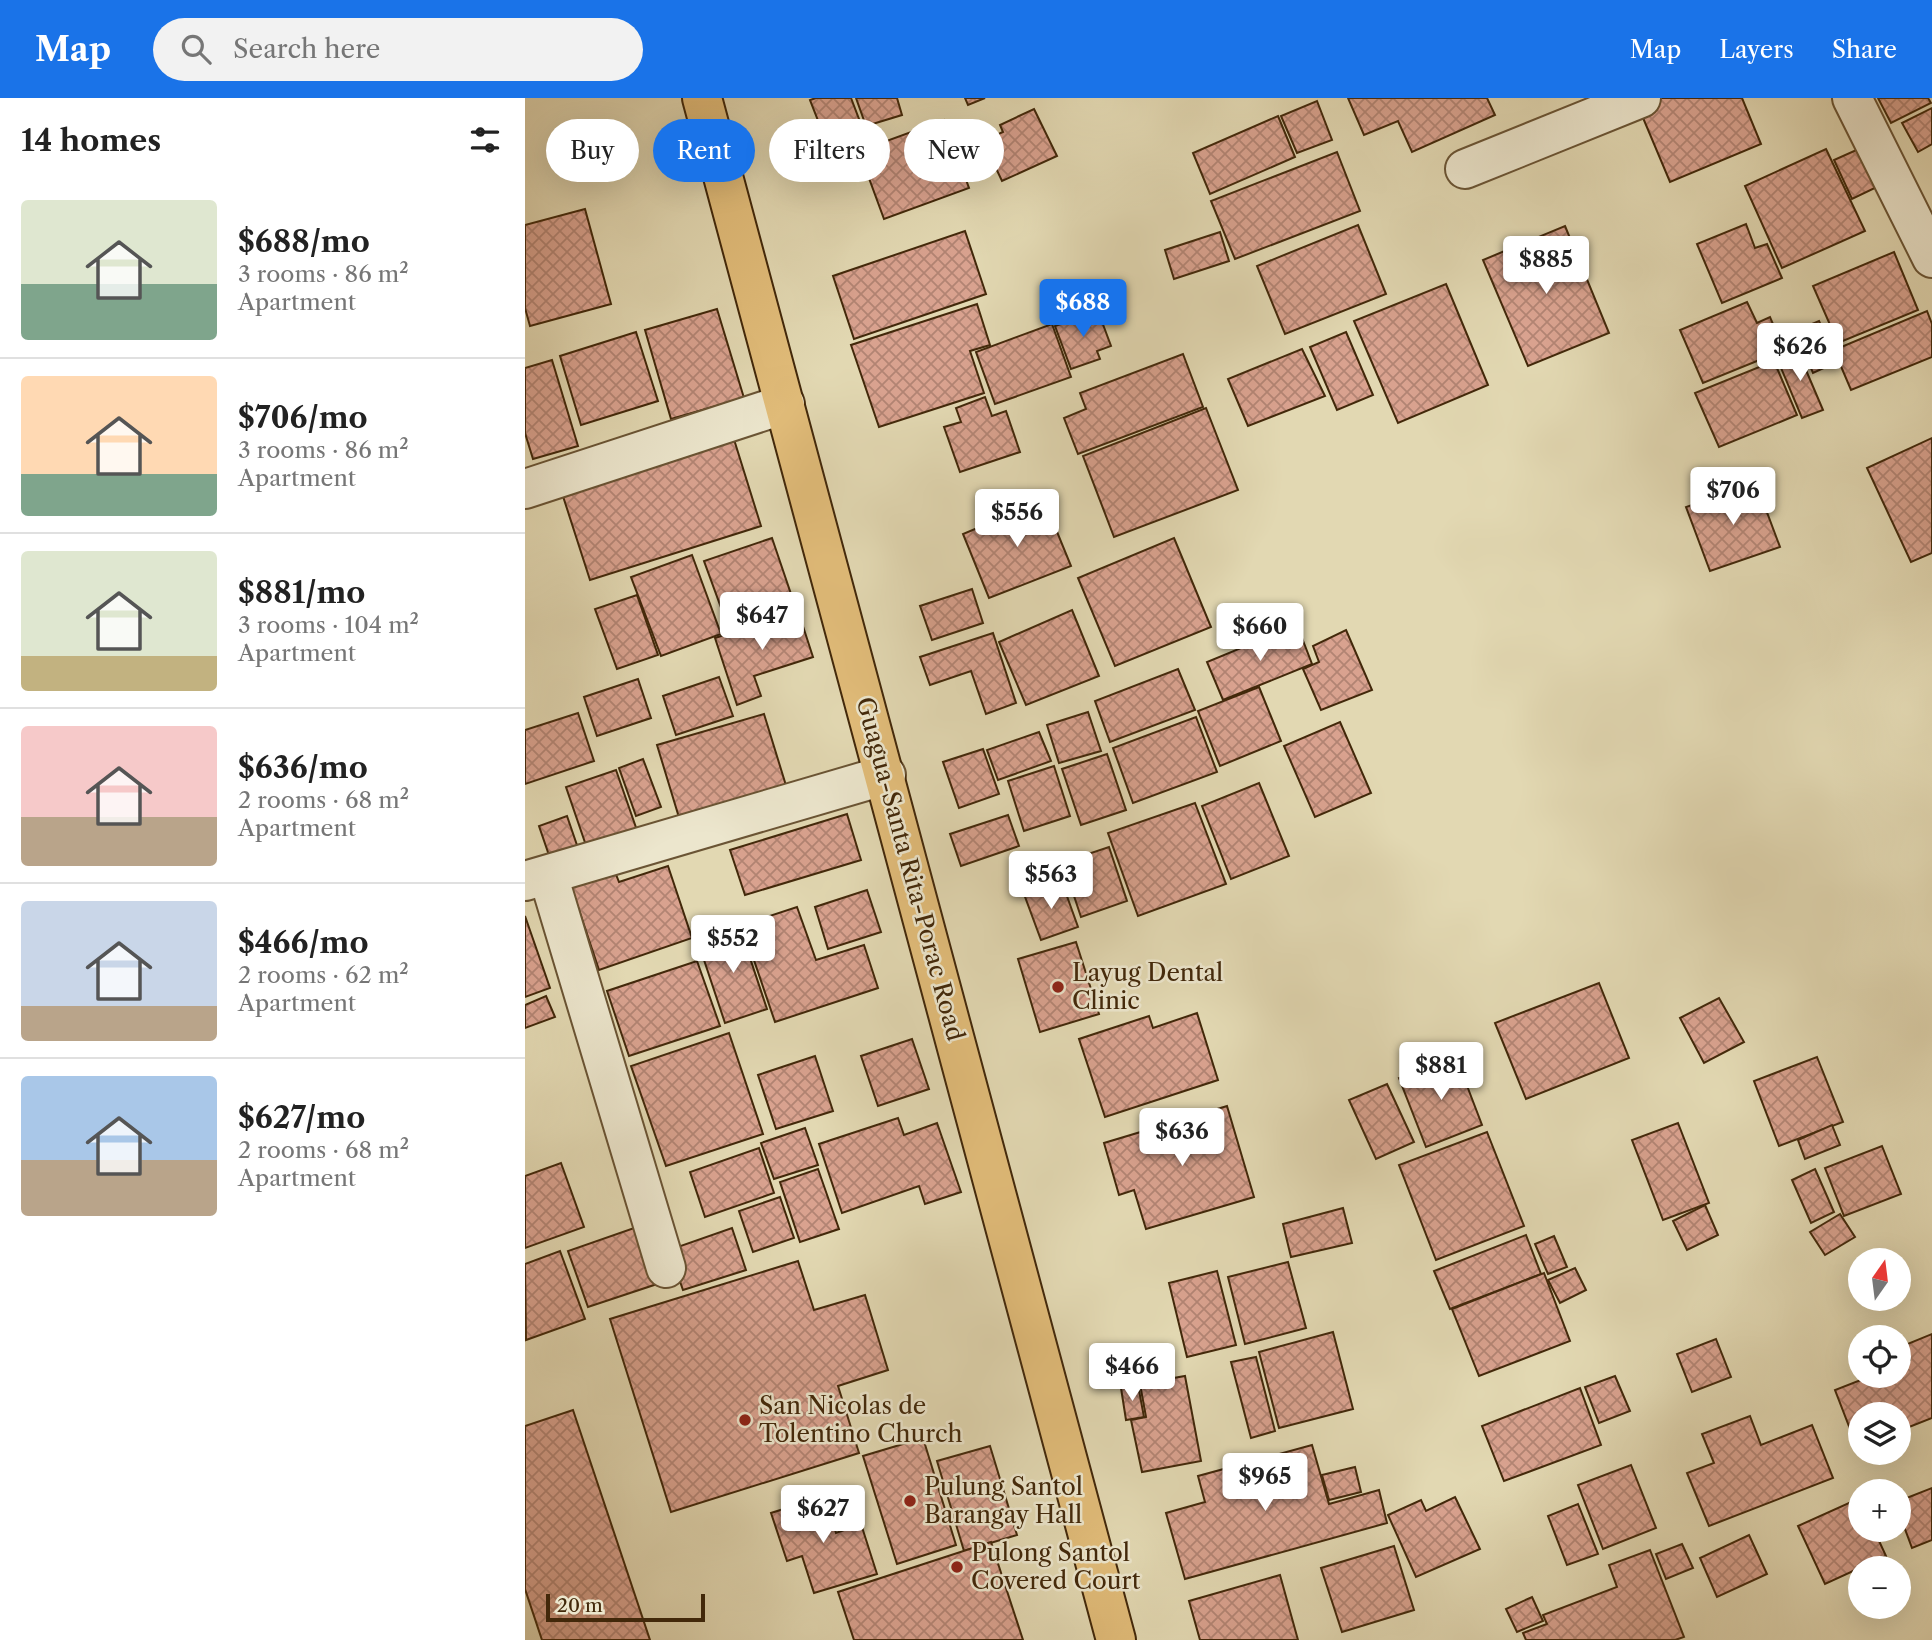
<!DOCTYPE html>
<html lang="en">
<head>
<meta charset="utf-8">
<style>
	:root { --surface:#fff; --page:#f2f2f2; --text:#222; --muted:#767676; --line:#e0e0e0; --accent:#1a73e8 }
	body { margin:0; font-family:"Libre Caslon Text",serif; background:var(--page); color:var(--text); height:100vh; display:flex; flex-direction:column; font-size:26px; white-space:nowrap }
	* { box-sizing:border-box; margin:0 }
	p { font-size:23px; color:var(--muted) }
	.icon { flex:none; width:38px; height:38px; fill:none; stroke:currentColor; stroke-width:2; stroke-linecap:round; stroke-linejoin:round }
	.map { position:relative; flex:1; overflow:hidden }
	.drawer { display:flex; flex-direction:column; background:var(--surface); width:525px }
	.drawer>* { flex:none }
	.banner { position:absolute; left:21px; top:21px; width:665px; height:63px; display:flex; gap:14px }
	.needle { width:46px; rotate:14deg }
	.buttons { position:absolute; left:1323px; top:1150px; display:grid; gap:14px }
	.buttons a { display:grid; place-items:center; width:63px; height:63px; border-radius:50%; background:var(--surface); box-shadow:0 7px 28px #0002; font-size:35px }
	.scale { position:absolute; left:21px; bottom:18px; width:159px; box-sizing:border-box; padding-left:7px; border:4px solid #42280a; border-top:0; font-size:19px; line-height:24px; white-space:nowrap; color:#42280a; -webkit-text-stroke:5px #ece6cd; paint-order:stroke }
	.price { position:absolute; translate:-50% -60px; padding:0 16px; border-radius:7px; background:#fff; color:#222; font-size:23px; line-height:46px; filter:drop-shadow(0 2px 4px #0008) }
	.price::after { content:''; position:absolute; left:50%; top:42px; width:21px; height:16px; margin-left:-10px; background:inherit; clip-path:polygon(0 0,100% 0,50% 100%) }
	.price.selected { background:var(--accent); color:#fff }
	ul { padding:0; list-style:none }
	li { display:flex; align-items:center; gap:21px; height:175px; padding:0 21px }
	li+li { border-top:2px solid var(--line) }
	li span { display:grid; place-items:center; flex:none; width:196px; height:140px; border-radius:7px; color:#555 }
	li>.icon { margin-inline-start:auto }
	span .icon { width:84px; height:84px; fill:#fffc; stroke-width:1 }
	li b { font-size:30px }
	h2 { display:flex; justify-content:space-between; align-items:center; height:84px; padding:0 21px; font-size:30px }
	.chip { padding:0 24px; border-radius:32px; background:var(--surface); box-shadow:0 7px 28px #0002; font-size:24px; line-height:63px }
	.chip.selected { background:var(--accent); color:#fff }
	header { display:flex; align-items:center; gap:42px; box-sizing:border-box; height:98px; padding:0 35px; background:var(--accent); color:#fff }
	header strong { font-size:33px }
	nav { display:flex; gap:38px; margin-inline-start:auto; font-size:24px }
	.search { width:490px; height:63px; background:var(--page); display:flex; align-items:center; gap:18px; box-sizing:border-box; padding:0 24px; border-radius:38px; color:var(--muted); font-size:26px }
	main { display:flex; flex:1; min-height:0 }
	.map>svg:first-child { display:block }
	.building { fill:url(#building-cross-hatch); stroke:#42280a; stroke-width:2 }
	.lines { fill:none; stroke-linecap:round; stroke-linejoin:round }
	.minor-casing { stroke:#6a5434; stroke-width:42 }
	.major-casing { stroke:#42280a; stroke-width:42 }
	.minor { stroke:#ece6cd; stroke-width:38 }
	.major { stroke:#e1bc79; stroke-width:38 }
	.poi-dot { fill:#8f2418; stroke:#ece6cd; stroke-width:2.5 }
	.labels { text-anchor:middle; stroke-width:5; stroke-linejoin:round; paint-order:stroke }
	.street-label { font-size:24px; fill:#42280a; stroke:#ece6cd }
	.poi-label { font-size:24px; fill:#42280a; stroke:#ece6cd; text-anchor:start }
</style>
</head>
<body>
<header>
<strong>Map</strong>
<div class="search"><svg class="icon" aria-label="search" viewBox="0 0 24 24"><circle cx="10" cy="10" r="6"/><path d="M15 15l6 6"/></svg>Search here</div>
<nav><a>Map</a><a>Layers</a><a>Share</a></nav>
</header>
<main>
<section class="drawer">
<h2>14 homes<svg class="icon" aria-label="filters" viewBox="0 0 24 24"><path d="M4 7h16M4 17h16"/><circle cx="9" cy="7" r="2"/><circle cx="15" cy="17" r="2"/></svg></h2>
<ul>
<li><span style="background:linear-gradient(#dfe7d0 60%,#7fa58c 0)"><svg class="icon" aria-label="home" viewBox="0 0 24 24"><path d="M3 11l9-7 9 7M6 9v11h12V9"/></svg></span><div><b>$688/mo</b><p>3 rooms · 86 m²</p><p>Apartment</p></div></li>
<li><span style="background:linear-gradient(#ffd9b3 70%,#7fa58c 0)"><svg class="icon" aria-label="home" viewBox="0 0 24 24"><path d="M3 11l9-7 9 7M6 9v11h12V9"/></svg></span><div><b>$706/mo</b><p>3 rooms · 86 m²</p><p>Apartment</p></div></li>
<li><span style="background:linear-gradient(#dfe7d0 75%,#c2b280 0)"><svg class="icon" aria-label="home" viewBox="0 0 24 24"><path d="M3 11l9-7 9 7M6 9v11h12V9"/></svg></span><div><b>$881/mo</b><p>3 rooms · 104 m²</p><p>Apartment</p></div></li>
<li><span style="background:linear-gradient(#f6c9c9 65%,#b9a48a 0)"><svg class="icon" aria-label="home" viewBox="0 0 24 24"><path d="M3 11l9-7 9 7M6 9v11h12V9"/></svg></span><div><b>$636/mo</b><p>2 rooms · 68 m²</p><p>Apartment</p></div></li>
<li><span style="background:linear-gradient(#c9d6e8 75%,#b9a48a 0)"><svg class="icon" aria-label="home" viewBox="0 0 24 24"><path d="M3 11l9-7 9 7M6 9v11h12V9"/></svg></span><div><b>$466/mo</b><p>2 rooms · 62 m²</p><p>Apartment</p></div></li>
<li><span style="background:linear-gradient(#a9c7e8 60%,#b9a48a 0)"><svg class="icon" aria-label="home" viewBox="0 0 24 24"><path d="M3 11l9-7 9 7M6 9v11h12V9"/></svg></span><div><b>$627/mo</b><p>2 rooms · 68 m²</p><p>Apartment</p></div></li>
</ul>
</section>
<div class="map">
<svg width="1407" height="1542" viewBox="0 0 1407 1542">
	<defs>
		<pattern id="building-cross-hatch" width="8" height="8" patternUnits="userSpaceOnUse" patternTransform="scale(1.75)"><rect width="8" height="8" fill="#d9a28f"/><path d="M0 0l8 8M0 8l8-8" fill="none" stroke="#b28473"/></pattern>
	</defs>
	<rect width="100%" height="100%" fill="#e2d8b2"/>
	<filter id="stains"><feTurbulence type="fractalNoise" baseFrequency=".00286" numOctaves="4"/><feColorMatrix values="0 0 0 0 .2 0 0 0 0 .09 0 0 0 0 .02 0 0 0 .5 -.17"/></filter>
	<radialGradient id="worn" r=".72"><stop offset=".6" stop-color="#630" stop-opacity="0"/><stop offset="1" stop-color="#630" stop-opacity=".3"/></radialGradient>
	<g class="building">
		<path d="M 291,0 L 326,0 L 337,29 L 301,43 L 285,2 Z"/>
		<path d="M 331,0 L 372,0 L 377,17 L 341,28 Z"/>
		<path d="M 440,0 L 460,0 L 443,7 Z"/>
		<path d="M 823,0 L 962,0 L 970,17 L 887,54 L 873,23 L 839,37 Z"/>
		<path d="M 1132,0 L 1217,0 L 1236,46 L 1145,84 L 1113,8 Z"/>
		<path d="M 1353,0 L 1403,0 L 1406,5 L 1366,25 Z"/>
		<path d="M 792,3 L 807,42 L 772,55 L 756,18 Z"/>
		<path d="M 1407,10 L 1407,46 L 1393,54 L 1377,25 Z"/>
		<path d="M 509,11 L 532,58 L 477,83 L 458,43 L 478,34 L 475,27 Z"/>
		<path d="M 753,18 L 770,59 L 685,96 L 668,55 Z"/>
		<path d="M 419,22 L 444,90 L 359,121 L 334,53 Z"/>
		<path d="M 1338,49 L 1356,87 L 1327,101 L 1309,62 Z"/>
		<path d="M 1301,51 L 1340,133 L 1257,170 L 1220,88 Z"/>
		<path d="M 812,54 L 835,113 L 710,161 L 686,103 Z"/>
		<path d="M 60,111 L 86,206 L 5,228 L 0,210 L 0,127 Z"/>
		<path d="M 1221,126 L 1230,150 L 1242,146 L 1257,180 L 1197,205 L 1172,146 Z"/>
		<path d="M 833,127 L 861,196 L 760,236 L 732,168 Z"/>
		<path d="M 1040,128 L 1084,235 L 1003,268 L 958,162 Z"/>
		<path d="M 440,133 L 461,196 L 329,241 L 308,178 Z"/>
		<path d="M 695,134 L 704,163 L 649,181 L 640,152 Z"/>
		<path d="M 1369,154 L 1393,212 L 1313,245 L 1288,188 Z"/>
		<path d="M 921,186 L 963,287 L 873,325 L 829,223 Z"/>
		<path d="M 1222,204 L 1232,225 L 1245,219 L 1259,252 L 1178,285 L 1155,232 Z"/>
		<path d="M 452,206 L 465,247 L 445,253 L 459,295 L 354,329 L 326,247 Z"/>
		<path d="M 192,211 L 219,300 L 146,321 L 120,232 Z"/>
		<path d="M 573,213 L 586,248 L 572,253 L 575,261 L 546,271 L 530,228 Z"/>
		<path d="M 1402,213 L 1407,226 L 1407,259 L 1326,292 L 1309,252 Z"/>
		<path d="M 1294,223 L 1312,264 L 1288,275 L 1270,233 Z"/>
		<path d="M 527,226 L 546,279 L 470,306 L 451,254 Z"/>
		<path d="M 111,234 L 133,303 L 56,327 L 35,258 Z"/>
		<path d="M 821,234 L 848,297 L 812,312 L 785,249 Z"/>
		<path d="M 777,251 L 800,298 L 723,328 L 703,281 Z"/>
		<path d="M 1272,251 L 1298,312 L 1277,320 L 1251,258 Z"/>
		<path d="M 658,256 L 678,309 L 553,356 L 539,320 L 561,311 L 555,295 Z"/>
		<path d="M 27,262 L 53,348 L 8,361 L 0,335 L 0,270 Z"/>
		<path d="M 1249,263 L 1272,317 L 1194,349 L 1170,295 Z"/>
		<path d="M 460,299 L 467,318 L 481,313 L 495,354 L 435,374 L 419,329 L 436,324 L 431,310 Z"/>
		<path d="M 681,310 L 713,392 L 589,439 L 558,358 Z"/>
		<path d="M 207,335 L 236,428 L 65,482 L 35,389 Z"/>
		<path d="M 1407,340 L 1407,455 L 1386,464 L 1342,370 Z"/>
		<path d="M 1231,385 L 1255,449 L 1185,473 L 1161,409 Z"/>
		<path d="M 519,402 L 546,468 L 464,500 L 438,436 Z"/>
		<path d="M 247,440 L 268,502 L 202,526 L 179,463 Z"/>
		<path d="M 649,440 L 686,529 L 590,568 L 553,480 Z"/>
		<path d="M 167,457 L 196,536 L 136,558 L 106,479 Z"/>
		<path d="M 447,491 L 458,525 L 407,542 L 395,508 Z"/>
		<path d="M 112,497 L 133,557 L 92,571 L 70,511 Z"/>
		<path d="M 547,512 L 574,578 L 501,607 L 474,544 Z"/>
		<path d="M 273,513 L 288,559 L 229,578 L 236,598 L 212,607 L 190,540 Z"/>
		<path d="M 772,527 L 787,566 L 698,602 L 682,564 Z"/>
		<path d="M 821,532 L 847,592 L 796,612 L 778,571 L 794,564 L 788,548 Z"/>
		<path d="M 468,535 L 491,605 L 461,616 L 446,573 L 405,587 L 395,559 Z"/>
		<path d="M 653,571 L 670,612 L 585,644 L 570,603 Z"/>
		<path d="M 194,579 L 208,618 L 151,637 L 138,598 Z"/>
		<path d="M 113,581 L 126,620 L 72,638 L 59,599 Z"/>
		<path d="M 734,589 L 756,643 L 695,668 L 673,613 Z"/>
		<path d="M 563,614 L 576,653 L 534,665 L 522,627 Z"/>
		<path d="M 53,615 L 69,663 L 0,686 L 0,632 Z"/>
		<path d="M 239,616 L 263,694 L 156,726 L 132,647 Z"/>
		<path d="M 671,619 L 692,674 L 608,705 L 588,650 Z"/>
		<path d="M 815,624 L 846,695 L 790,719 L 759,648 Z"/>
		<path d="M 514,634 L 526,663 L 473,682 L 462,652 Z"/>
		<path d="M 458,651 L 474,696 L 434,710 L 418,664 Z"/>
		<path d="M 582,656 L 601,712 L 556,727 L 537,671 Z"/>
		<path d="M 118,661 L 136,709 L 111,718 L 94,670 Z"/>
		<path d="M 529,668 L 545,718 L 499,733 L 483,683 Z"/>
		<path d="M 91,672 L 116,744 L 66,762 L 41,689 Z"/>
		<path d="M 734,685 L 764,758 L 706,781 L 677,708 Z"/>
		<path d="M 670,705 L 701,786 L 613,818 L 583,735 Z"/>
		<path d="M 322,716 L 336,762 L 220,797 L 205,752 Z"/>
		<path d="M 483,717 L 494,748 L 436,768 L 425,736 Z"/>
		<path d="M 42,718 L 55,756 L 27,766 L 14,728 Z"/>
		<path d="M 584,749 L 602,803 L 556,819 L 545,786 L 535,789 L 527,768 Z"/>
		<path d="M 143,768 L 167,840 L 74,872 L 46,788 L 90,774 L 94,784 Z"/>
		<path d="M 527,786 L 529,793 L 539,790 L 553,829 L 516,842 L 499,796 Z"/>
		<path d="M 342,792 L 356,834 L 303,851 L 290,809 Z"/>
		<path d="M 272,809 L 291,862 L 339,847 L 353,890 L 250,924 L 217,827 Z"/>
		<path d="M 0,818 L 25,890 L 0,899 Z"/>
		<path d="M 215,830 L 242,911 L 200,925 L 173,844 Z"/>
		<path d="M 551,844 L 574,916 L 515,934 L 493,861 Z"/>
		<path d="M 172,863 L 195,928 L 104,958 L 82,893 Z"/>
		<path d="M 1074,885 L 1104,960 L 1001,1001 L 970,925 Z"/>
		<path d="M 21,898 L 30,919 L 0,930 L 0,907 Z"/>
		<path d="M 1194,900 L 1219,944 L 1179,965 L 1155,920 Z"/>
		<path d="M 672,915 L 693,982 L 580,1019 L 554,941 L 624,918 L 628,930 Z"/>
		<path d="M 204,935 L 238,1036 L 141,1068 L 106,968 Z"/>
		<path d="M 387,941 L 404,991 L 353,1008 L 336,958 Z"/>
		<path d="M 290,958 L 308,1013 L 251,1031 L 233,977 Z"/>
		<path d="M 931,959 L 957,1027 L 901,1049 L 874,980 Z"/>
		<path d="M 1292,959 L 1318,1024 L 1254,1048 L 1229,983 Z"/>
		<path d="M 862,986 L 889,1044 L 851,1061 L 824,1002 Z"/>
		<path d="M 702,1008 L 729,1099 L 621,1131 L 609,1092 L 594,1097 L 579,1045 Z"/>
		<path d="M 373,1020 L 379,1037 L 412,1025 L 436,1094 L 400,1106 L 394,1088 L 317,1115 L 294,1046 Z"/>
		<path d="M 1153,1025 L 1184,1105 L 1138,1122 L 1107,1042 Z"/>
		<path d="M 1307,1027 L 1315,1047 L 1280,1061 L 1273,1042 Z"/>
		<path d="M 280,1030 L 293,1067 L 249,1081 L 236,1045 Z"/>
		<path d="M 962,1034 L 999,1128 L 911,1162 L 874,1067 Z"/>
		<path d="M 1357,1048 L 1376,1096 L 1319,1118 L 1300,1070 Z"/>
		<path d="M 234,1050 L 249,1095 L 180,1119 L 165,1074 Z"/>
		<path d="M 36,1065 L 59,1129 L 0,1150 L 0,1078 Z"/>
		<path d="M 293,1071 L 314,1131 L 275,1144 L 255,1084 Z"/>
		<path d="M 1290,1071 L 1309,1114 L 1286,1125 L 1267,1082 Z"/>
		<path d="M 255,1099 L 269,1140 L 228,1154 L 214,1113 Z"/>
		<path d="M 1180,1107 L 1193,1137 L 1162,1152 L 1148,1123 Z"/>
		<path d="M 818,1110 L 827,1145 L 766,1159 L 758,1126 Z"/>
		<path d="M 1315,1116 L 1330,1139 L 1300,1157 L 1285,1134 Z"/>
		<path d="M 112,1129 L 132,1186 L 63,1209 L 43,1153 Z"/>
		<path d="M 207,1130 L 221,1172 L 158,1192 L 144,1152 Z"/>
		<path d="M 1001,1137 L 1016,1176 L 925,1211 L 909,1173 Z"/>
		<path d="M 1029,1138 L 1042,1169 L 1023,1176 L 1010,1146 Z"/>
		<path d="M 35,1153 L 60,1221 L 1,1242 L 0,1166 Z"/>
		<path d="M 273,1163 L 289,1212 L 340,1197 L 363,1272 L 313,1288 L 334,1355 L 146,1414 L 85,1221 Z"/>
		<path d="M 763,1164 L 781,1230 L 720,1246 L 703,1179 Z"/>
		<path d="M 1050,1170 L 1061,1192 L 1035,1205 L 1023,1182 Z"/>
		<path d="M 692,1173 L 711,1247 L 662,1259 L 644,1185 Z"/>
		<path d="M 1019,1175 L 1045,1243 L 954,1278 L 927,1211 Z"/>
		<path d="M 808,1234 L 828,1311 L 754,1330 L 734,1254 Z"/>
		<path d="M 1407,1236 L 1407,1320 L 1374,1333 L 1374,1316 L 1335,1316 L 1335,1348 L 1332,1349 L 1310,1292 L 1346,1278 L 1374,1278 L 1374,1267 L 1385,1262 L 1380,1247 Z"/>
		<path d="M 1191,1241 L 1206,1279 L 1167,1294 L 1152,1256 Z"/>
		<path d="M 731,1259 L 750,1333 L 726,1340 L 706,1264 Z"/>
		<path d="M 660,1278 L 676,1363 L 617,1374 L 606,1322 L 621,1319 L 615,1286 Z"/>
		<path d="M 1090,1278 L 1105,1313 L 1074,1325 L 1060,1289 Z"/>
		<path d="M 613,1287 L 619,1319 L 601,1322 L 596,1290 Z"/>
		<path d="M 1055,1290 L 1076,1347 L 979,1383 L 957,1328 Z"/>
		<path d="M 48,1312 L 125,1542 L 17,1542 L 0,1491 L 0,1328 Z"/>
		<path d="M 1225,1318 L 1236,1347 L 1287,1327 L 1308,1380 L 1184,1428 L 1162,1375 L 1189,1365 L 1177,1336 Z"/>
		<path d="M 398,1340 L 431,1447 L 372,1466 L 338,1358 Z"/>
		<path d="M 787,1347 L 804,1406 L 854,1392 L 862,1425 L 660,1481 L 641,1415 L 680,1404 L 673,1378 Z"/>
		<path d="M 465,1348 L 492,1437 L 439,1453 L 412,1363 Z"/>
		<path d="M 1106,1367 L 1131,1430 L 1078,1451 L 1053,1387 Z"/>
		<path d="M 830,1369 L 836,1394 L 804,1402 L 797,1377 Z"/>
		<path d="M 1407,1390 L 1407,1442 L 1387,1450 L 1374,1415 L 1374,1403 Z"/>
		<path d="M 300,1398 L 311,1435 L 336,1426 L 352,1476 L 289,1495 L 277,1458 L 262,1463 L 246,1415 Z"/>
		<path d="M 930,1399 L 955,1451 L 891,1479 L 863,1417 L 896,1402 L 901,1413 Z"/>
		<path d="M 1335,1400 L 1335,1432 L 1349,1432 L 1361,1458 L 1300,1486 L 1273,1428 Z"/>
		<path d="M 1053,1406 L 1073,1456 L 1042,1467 L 1023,1418 Z"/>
		<path d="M 1224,1437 L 1242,1476 L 1192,1499 L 1175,1460 Z"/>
		<path d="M 466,1444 L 498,1542 L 329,1542 L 313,1494 Z"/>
		<path d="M 1157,1446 L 1168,1470 L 1141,1481 L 1131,1456 Z"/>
		<path d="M 869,1448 L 889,1512 L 817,1534 L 796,1470 Z"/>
		<path d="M 1125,1452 L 1159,1539 L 1150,1542 L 1001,1542 L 998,1535 L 1022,1526 L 1018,1517 L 1092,1489 L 1084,1467 Z"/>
		<path d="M 755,1477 L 773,1542 L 675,1542 L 664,1503 Z"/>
		<path d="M 1007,1499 L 1018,1523 L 992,1534 L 981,1511 Z"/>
	</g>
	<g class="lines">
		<defs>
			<g id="minor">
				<path d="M 1327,0 L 1407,160"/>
				<path d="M 940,71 L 1116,0"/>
				<path d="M 0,391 L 260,306"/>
				<path d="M 23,777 L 141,1170"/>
				<path d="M 0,783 L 361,677"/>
			</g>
			<path id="major" d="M 177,0 L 591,1542"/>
		</defs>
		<use href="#minor" class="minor-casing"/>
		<use href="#major" class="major-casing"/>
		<use href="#minor" class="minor"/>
		<use href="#major" class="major"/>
	</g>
	<g class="poi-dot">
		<circle cx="533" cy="889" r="7"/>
		<circle cx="220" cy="1322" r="7"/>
		<circle cx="385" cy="1403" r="7"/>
		<circle cx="432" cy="1469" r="7"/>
	</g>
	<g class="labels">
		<g class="street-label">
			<text transform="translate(385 771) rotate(75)" y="8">Guagua-Santa Rita-Porac Road</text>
		</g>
		<g class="poi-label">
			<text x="547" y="883">Layug Dental<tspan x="547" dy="28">Clinic</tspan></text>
			<text x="234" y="1316">San Nicolas de<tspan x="234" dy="28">Tolentino Church</tspan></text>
			<text x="399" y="1397">Pulung Santol<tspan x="399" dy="28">Barangay Hall</tspan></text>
			<text x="446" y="1463">Pulong Santol<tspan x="446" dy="28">Covered Court</tspan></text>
		</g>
	</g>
	<rect width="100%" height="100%" filter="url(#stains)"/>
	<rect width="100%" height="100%" fill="url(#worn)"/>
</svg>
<div class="buttons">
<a><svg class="needle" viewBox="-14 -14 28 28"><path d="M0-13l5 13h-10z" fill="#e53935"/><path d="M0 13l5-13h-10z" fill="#767676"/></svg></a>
<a><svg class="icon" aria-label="locate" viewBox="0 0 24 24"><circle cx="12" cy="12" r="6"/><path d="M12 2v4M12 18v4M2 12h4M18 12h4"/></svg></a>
<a><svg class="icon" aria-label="layers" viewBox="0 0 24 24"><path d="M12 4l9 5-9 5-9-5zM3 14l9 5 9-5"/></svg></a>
<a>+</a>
<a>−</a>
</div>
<div class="scale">20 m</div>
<b class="price" style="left:1021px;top:198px">$885</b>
<b class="price selected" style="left:558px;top:241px">$688</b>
<b class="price" style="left:1275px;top:285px">$626</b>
<b class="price" style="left:1208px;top:429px">$706</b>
<b class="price" style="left:492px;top:451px">$556</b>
<b class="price" style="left:237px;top:554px">$647</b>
<b class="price" style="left:735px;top:565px">$660</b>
<b class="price" style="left:526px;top:813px">$563</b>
<b class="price" style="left:208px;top:877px">$552</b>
<b class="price" style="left:916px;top:1004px">$881</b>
<b class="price" style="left:657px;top:1070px">$636</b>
<b class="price" style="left:607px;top:1305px">$466</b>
<b class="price" style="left:740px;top:1415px">$965</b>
<b class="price" style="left:298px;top:1447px">$627</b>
<div class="banner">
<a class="chip">Buy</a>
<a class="chip selected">Rent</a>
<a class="chip">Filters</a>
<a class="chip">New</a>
</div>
</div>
</main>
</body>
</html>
